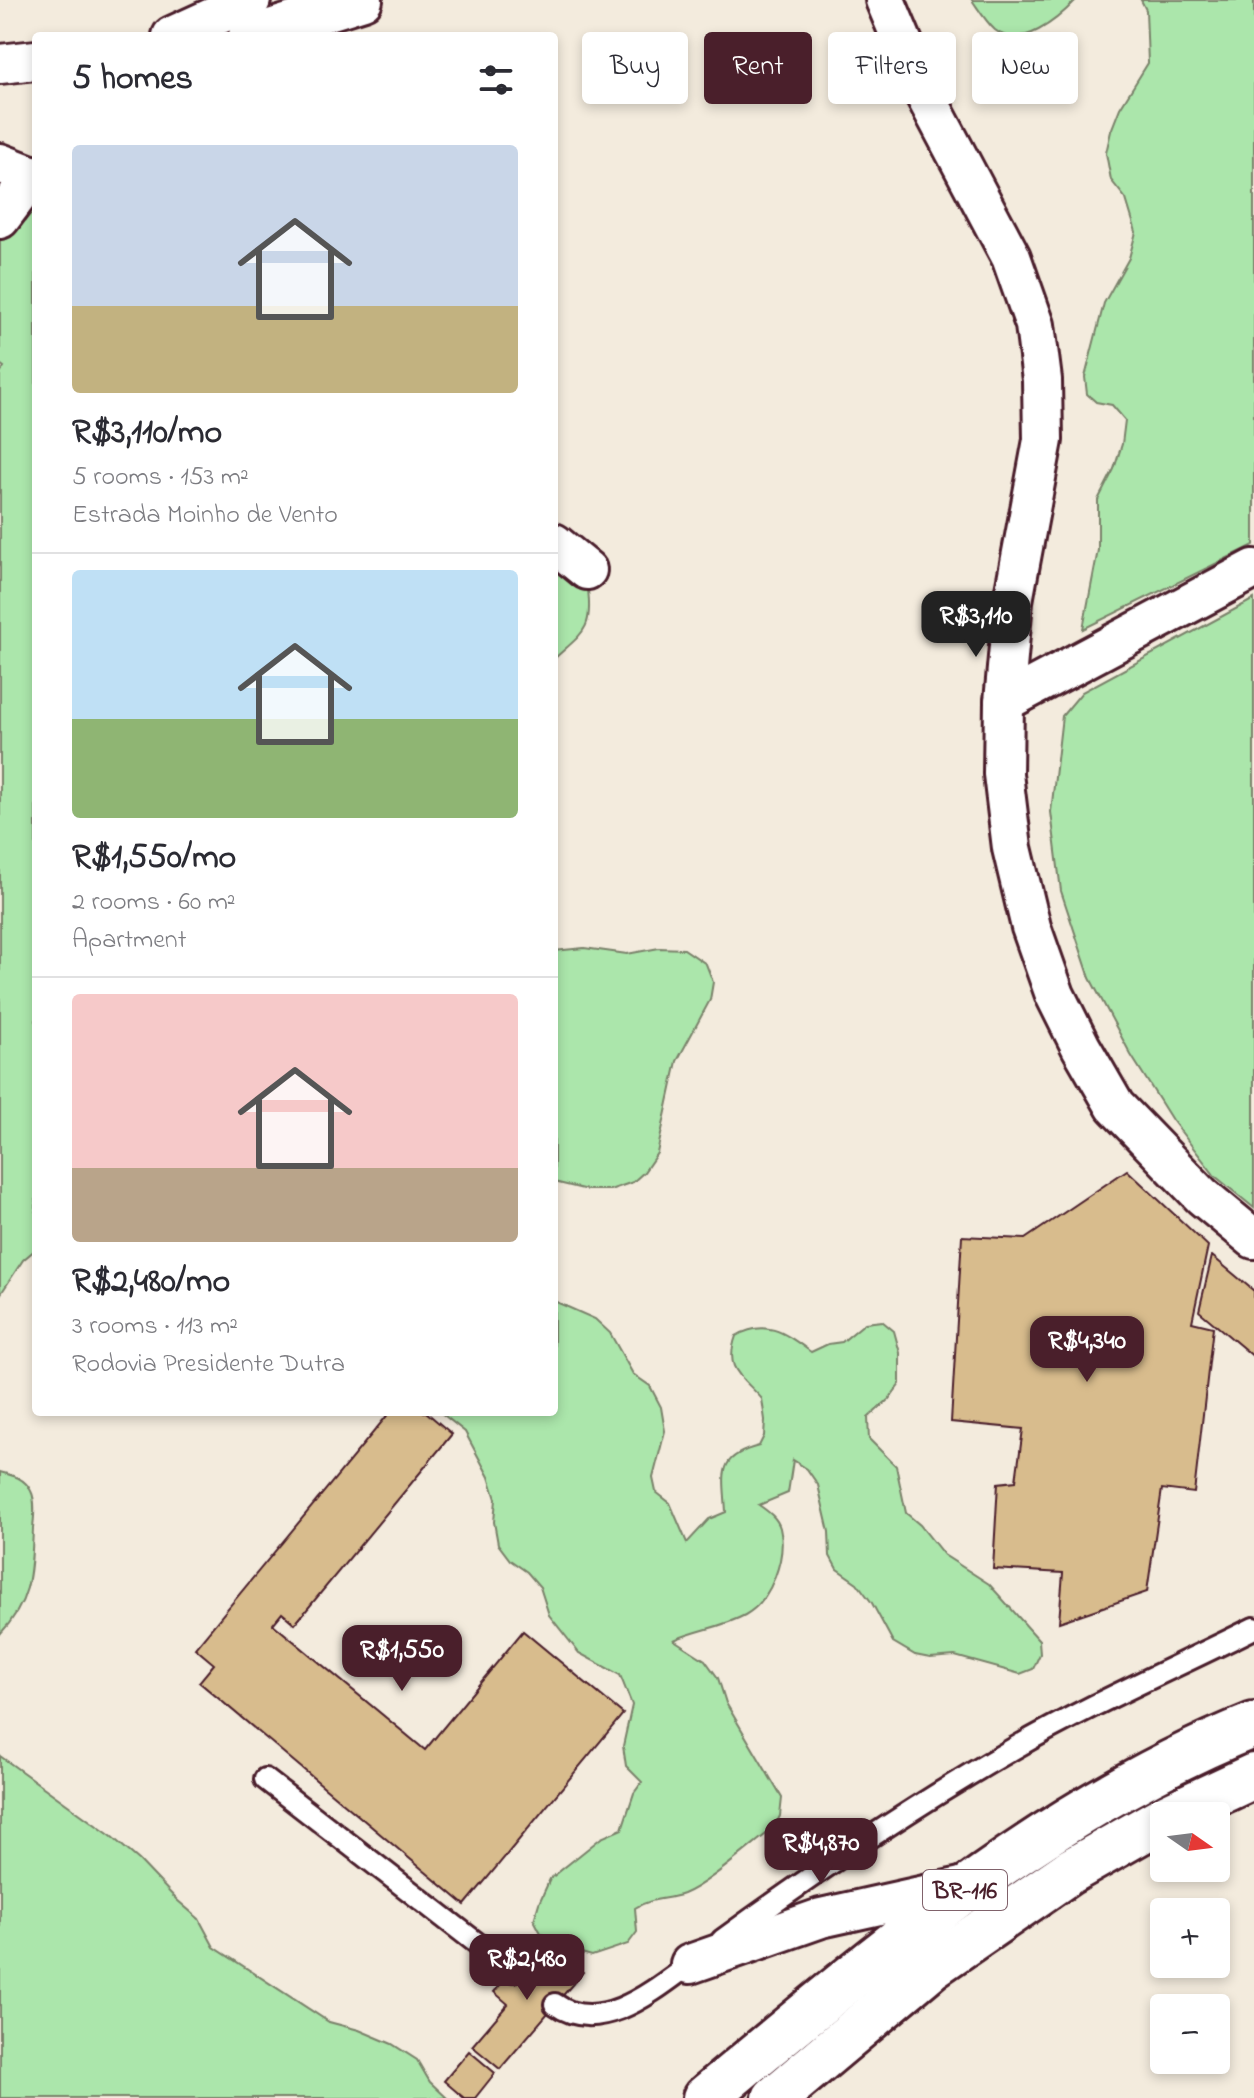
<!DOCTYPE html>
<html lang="en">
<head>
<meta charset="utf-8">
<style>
	:root { --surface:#fff; --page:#f2f2f3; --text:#2b2b33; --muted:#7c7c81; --line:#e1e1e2; --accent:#4a1f2b }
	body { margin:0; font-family:"Indie Flower",sans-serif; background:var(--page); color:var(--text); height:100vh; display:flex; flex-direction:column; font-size:30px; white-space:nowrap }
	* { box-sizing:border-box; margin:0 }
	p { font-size:26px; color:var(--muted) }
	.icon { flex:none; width:44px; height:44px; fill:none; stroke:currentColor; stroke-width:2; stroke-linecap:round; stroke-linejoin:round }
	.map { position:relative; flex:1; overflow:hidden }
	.sheet { position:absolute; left:32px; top:32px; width:526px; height:1384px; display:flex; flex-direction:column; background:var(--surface); border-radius:8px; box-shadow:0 4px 12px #0003 }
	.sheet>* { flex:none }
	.banner { position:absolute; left:582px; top:32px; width:552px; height:72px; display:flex; gap:16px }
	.needle { width:52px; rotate:104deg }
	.tools { position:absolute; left:1150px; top:1802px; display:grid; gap:16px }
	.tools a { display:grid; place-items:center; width:80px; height:80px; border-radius:8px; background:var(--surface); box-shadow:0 4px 12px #0003; font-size:40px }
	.price { position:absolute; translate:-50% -68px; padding:0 18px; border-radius:16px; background:var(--accent); color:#fff; font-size:26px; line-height:52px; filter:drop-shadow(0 2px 4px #0008) }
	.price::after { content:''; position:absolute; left:50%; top:48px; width:24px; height:18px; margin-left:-12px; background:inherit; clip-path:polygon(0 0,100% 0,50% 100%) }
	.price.active { background:#222; color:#fff }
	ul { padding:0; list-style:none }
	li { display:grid; align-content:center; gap:16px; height:424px; padding:0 40px }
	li+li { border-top:2px solid var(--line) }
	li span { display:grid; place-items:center; height:248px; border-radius:8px; color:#555 }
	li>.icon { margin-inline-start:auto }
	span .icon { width:144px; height:144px; fill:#fffc; stroke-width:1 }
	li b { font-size:34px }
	h2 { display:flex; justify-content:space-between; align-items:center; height:96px; padding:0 40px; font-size:34px }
	.pill { padding:0 28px; border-radius:8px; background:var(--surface); box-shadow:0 4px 12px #0003; font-size:28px; line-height:72px }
	.pill.active { background:var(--accent); color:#fff }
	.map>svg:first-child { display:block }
	.green { fill:#abe6ab; stroke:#7a826b; stroke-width:2 }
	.building { fill:#d8bc8d; stroke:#4a1f2b; stroke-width:2 }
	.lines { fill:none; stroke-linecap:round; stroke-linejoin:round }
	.service-casing { stroke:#4a1f2b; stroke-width:26 }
	.minor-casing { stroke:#4a1f2b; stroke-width:44 }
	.motorway-casing { stroke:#4a1f2b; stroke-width:50 }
	.service { stroke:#fff; stroke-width:20 }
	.minor { stroke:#fff; stroke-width:38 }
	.motorway { stroke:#fff; stroke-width:44 }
	.labels { text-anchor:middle; stroke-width:6; stroke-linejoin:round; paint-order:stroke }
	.shield { fill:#fff; stroke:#80626b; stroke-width:2 }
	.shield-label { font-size:24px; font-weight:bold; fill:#4a1f2b }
</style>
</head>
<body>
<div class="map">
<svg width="1254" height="2098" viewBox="0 0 1254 2098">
	<rect width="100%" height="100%" fill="#f3ebdd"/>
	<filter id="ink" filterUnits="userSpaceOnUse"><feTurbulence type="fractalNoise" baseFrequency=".0125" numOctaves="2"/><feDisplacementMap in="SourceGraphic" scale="16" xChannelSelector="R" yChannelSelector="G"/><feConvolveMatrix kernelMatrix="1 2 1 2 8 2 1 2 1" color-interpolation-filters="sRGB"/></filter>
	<g filter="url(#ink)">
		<g class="green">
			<path d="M 972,0 L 1076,0 C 1058,19 1021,51 995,30 C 986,22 979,10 972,0 Z"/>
			<path d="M 1141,0 L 1254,0 L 1254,545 L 1083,629 L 1098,550 L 1098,500 L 1114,469 L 1122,444 L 1125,420 L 1112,405 L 1096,402 L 1087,394 L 1085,377 L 1104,303 L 1129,258 L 1136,232 L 1126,199 L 1111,180 L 1106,153 L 1111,131 L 1120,108 L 1148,63 L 1146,10 Z"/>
			<path d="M 36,196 L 36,1249 L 23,1260 L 0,1295 L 0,373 L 4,367 L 0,364 L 0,239 Z"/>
			<path d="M 554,560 L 588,590 C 593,631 582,633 554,659 Z"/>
			<path d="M 1254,599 L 1254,1208 L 1215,1176 L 1172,1120 L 1131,1055 L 1090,978 L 1061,891 L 1051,812 L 1062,716 L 1082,692 Z"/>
			<path d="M 584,948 L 627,954 L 659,948 L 684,949 L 706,964 L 713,982 L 710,1000 L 677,1061 L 657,1153 L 644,1172 L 633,1182 L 610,1190 L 587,1190 L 554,1182 L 554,951 Z"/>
			<path d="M 554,1301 L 595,1319 L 610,1333 L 633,1374 L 650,1386 L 661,1407 L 665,1431 L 653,1478 L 656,1492 L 670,1503 L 687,1543 L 709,1519 L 726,1512 C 724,1473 716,1457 759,1446 L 764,1436 L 765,1420 L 762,1399 C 741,1375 724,1370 736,1336 C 767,1318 786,1334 811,1352 L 828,1344 L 842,1342 L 865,1323 L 882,1321 L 894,1331 L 900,1353 L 900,1384 L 889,1399 L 868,1418 L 869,1439 L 896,1466 L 906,1513 L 920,1525 L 944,1555 L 989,1584 L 1039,1640 L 1040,1654 L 1033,1669 L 1020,1674 L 955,1656 L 930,1658 L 915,1655 L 893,1642 L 872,1603 L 857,1583 L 837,1569 L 830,1556 L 829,1532 L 818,1485 L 807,1469 L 793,1460 L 788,1493 L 759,1505 C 767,1511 777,1517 780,1528 C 787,1557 771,1601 745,1615 C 723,1627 697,1630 674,1640 L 705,1660 L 718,1678 L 726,1703 L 782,1798 L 780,1816 L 774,1828 C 750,1846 708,1884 683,1894 C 666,1900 651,1898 635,1908 L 637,1932 L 628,1944 L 592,1956 L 570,1950 L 541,1933 L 534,1920 L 539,1903 L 550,1879 L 601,1838 L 622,1829 L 634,1793 L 642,1782 L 626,1766 L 623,1746 L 632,1705 L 620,1675 L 579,1653 L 549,1615 L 540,1587 L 527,1572 L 510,1560 L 498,1544 L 494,1522 L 496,1499 L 489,1477 L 465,1432 L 440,1412 L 554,1412 Z"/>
			<path d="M 0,1472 C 12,1475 25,1478 31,1491 C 36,1500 34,1518 33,1529 C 31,1572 32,1600 0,1634 Z"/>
			<path d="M 0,1756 L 111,1836 L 139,1860 L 177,1900 L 199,1919 L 214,1947 L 329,2022 L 359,2030 L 392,2044 L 417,2060 L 430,2082 L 447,2098 L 0,2098 Z"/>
		</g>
		<g class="building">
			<path d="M 1127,1170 L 1208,1246 L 1192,1322 L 1213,1327 L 1194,1493 L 1162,1489 L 1147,1592 L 1059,1622 L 1063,1573 L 993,1569 L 998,1483 L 1016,1481 L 1023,1429 L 951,1422 L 962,1236 L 1025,1239 Z"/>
			<path d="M 1212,1256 L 1254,1291 L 1254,1357 L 1199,1311 Z"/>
			<path d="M 390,1412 L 426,1412 L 452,1434 L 295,1624 L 282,1613 L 273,1624 L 425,1750 L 523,1631 L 623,1714 L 465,1905 L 199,1682 L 214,1664 L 195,1648 Z"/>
			<path d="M 550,1943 L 583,1972 L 500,2069 L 472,2046 L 508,2004 L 494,1992 L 530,1950 L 538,1957 Z"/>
			<path d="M 469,2051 L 495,2073 L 475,2098 L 464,2098 L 444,2081 Z"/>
		</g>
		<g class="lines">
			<defs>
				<g id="service">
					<path d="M 265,1779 L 513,1971"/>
					<path d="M 722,1940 C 816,1872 913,1806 1013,1749 C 1091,1704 1174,1668 1254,1628"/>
					<path d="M 555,2004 C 602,2038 659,1986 697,1959"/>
				</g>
				<g id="minor">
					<path d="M 885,0 L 924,93 L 1011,257 L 1035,325 L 1042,380 L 1043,440 L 1013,601 L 1004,702 L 1003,774 L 1012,848 L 1031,927 L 1055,995 L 1081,1047 L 1115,1106 L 1202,1196 L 1254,1239"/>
					<path d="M 172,36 L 251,0"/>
					<path d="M 248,36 L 363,0"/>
					<path d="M 0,64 L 36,60"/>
					<path d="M 0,163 L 36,177"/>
					<path d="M 0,219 L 33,175"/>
					<path d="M 554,543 L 587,570"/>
					<path d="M 1004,702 L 1254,569"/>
					<path d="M 690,1964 L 821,1918 L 970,1885"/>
				</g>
				<g id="motorway">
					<path d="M 1168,1816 L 1254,1776"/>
					<path d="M 705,2098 C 875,1957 1046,1808 1254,1725"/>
					<path d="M 775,2098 L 931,1967 L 1069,1872 L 1164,1818"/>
				</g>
			</defs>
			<use href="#service" class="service-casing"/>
			<use href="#minor" class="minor-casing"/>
			<use href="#motorway" class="motorway-casing"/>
			<use href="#service" class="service"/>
			<use href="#minor" class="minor"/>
			<use href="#motorway" class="motorway"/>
		</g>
	</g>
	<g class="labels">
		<rect class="shield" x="923" y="1870" width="84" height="40" rx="6"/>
		<g class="shield-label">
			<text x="965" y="1898">BR-116</text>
		</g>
	</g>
</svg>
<div class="tools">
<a><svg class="needle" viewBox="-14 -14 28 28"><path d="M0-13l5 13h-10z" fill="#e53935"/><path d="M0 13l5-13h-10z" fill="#7c7c81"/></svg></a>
<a>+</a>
<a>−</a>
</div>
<b class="price active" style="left:976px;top:659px">R$3,110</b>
<b class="price" style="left:1087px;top:1384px">R$4,340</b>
<b class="price" style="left:402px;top:1693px">R$1,550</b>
<b class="price" style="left:821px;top:1886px">R$4,870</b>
<b class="price" style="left:527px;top:2002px">R$2,480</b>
<div class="banner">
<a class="pill">Buy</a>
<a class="pill active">Rent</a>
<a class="pill">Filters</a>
<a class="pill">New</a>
</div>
<section class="sheet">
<h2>5 homes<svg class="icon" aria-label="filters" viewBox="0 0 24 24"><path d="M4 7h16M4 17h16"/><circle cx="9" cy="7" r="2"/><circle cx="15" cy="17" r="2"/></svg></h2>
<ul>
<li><span style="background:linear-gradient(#c9d6e8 65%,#c2b280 0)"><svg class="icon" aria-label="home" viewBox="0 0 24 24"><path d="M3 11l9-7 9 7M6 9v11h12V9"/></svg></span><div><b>R$3,110/mo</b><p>5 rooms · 153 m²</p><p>Estrada Moinho de Vento</p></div></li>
<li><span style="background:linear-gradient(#bfe0f5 60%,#8fb573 0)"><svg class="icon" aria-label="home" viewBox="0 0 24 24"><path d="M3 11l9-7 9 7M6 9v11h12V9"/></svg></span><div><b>R$1,550/mo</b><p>2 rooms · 60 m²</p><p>Apartment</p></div></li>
<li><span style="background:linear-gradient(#f6c9c9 70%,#b9a48a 0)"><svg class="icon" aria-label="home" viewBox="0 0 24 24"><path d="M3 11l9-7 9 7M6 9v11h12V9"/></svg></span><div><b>R$2,480/mo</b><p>3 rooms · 113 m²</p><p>Rodovia Presidente Dutra</p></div></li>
</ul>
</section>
</div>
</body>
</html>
